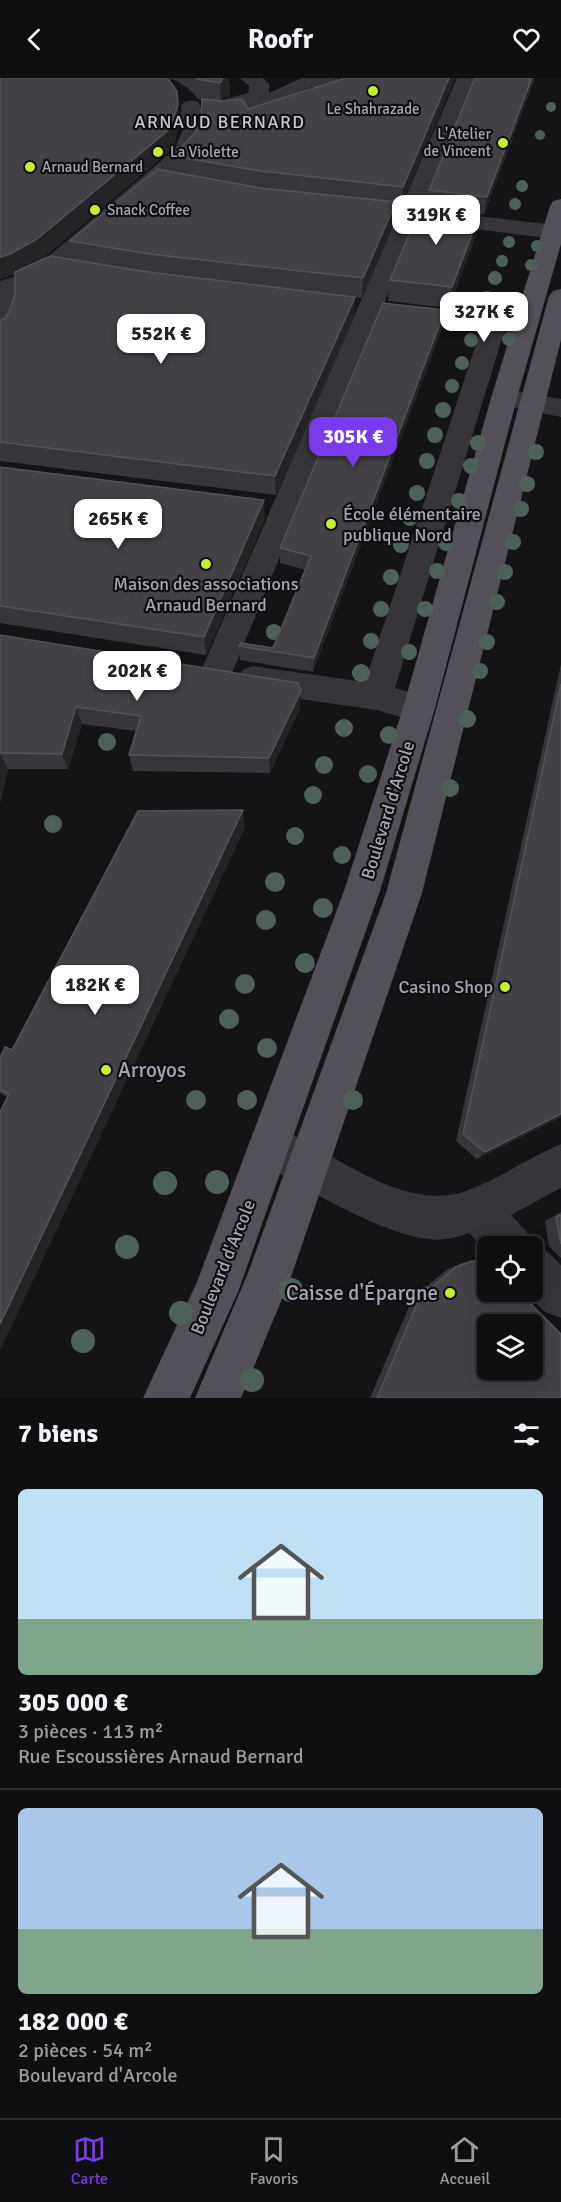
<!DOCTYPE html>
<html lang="fr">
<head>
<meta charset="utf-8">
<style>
	:root { --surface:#0f0e10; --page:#181719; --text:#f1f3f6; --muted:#9b9c9f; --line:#2f2e30; --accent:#7c3aed }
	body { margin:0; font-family:Signika,sans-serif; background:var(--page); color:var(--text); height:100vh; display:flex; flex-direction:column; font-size:22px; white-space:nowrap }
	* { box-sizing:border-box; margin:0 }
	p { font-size:20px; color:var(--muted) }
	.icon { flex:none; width:33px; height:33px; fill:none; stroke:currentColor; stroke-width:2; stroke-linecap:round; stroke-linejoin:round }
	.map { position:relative; height:1320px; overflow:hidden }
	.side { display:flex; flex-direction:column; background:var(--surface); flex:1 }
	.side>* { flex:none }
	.tools { position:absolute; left:477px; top:1158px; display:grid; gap:12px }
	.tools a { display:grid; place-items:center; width:66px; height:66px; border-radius:9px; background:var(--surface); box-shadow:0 3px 15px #0003,0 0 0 2px var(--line); font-size:30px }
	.price { position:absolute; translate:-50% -51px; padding:0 14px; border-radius:12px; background:#fff; color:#222; font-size:20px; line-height:39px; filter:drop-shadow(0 2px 3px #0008) }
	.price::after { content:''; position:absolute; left:50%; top:36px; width:18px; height:14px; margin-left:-9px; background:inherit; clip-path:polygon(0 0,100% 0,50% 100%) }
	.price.current { background:var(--accent); color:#fff }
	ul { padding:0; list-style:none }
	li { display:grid; align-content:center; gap:12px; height:318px; padding:0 18px }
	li+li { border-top:2px solid var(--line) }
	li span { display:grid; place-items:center; height:186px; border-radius:9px; color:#555 }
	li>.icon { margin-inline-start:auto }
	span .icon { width:108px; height:108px; fill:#fffc; stroke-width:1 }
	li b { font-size:26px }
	h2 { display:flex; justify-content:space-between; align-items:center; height:72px; padding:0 18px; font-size:26px }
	header { display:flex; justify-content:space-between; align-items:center; height:78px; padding:0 18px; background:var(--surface); font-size:27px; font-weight:700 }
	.dock { display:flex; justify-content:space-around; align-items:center; height:84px; border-top:2px solid var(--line); background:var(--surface); font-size:16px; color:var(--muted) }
	.dock a { display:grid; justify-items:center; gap:3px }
	.dock .current { color:var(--accent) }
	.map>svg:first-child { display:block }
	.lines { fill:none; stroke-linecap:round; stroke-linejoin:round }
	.minor-tunnel { stroke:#323035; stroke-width:22; stroke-dasharray:22 10; stroke-linecap:butt }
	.minor { fill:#37343a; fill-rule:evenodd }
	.major { fill:#535059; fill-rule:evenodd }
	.tree { fill:#4d615a }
	.wall { fill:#38363a }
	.shaded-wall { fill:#252326 }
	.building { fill:#454247; stroke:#545259; stroke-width:1.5; fill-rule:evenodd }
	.poi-dot { fill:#c4ee33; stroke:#0f0e10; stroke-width:2 }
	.labels { text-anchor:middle; stroke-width:4.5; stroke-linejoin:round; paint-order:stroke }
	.far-poi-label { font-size:15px; fill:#a9a5b5; stroke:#0f0e10; text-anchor:start }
	.far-quarter-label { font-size:18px; letter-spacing:1.5px; fill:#c9c6d1; stroke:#0f0e10 }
	.poi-label { font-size:18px; fill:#a9a5b5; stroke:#0f0e10; text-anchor:start }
	.street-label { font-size:18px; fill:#a9a5b5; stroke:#0f0e10 }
	.near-poi-label { font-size:21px; fill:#a9a5b5; stroke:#0f0e10; text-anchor:start }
</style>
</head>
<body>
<header><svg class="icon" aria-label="back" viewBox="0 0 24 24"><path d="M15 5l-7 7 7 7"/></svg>Roofr<svg class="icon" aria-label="heart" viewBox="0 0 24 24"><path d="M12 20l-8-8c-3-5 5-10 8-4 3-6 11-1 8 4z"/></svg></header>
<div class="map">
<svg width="561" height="1320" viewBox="0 0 561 1320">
	<rect width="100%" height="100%" fill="#141315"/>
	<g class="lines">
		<path class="minor-tunnel" d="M 316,0 L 323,2 L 351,0"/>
		<g class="minor">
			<path d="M 240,0 L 263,0 L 269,6 L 269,15 L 302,0 L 333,0 L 330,4 L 309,10 L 261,34 L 216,38 L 209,36 L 206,32 L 209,28 L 223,26 L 225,21 L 246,16 L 249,13 L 249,8 Z"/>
			<path d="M 457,0 L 477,0 L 232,595 L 227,604 L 216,608 L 205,604 L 200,595 Z"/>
			<path d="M 191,22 L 198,24 C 207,38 201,65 192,78 L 59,193 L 32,208 L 18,213 C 20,230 18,244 9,259 L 0,261 L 0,203 L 16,198 L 43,183 L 175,71 L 182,53 L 181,28 L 184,24 Z"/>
			<path d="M 435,133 L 554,147 L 561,149 L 561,159 L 554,161 L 427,145 L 424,140 L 427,135 Z"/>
			<path d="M 397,226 L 526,241 L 535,244 L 538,249 L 535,254 L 526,257 L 504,254 L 395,610 L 430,620 L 435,630 L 430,640 L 419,644 L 376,632 L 253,614 L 242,610 L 237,601 L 242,592 L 253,588 L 365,604 L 481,251 L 388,239 L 385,234 L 388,229 Z"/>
			<path d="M 504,311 L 561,321 L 561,339 L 495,326 L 491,320 L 495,314 Z"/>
			<path d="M 271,1046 C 328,1070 401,1136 466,1113 C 499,1101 528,1080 561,1066 L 561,1110 L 511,1137 L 526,1153 L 533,1168 L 548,1174 L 561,1187 L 561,1240 L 545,1234 L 525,1214 L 532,1214 L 532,1168 L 488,1168 L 488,1175 L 469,1155 C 455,1160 442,1163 428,1161 C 378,1155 301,1108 256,1082 L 250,1067 L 256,1052 Z"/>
		</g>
		<g class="major">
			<path d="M 561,121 L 561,166 L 517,320 L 435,630 L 380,813 L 238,1214 L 190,1320 L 143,1320 L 197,1204 L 344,813 L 403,630 L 491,320 L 550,128 L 553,123 Z"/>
			<path d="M 561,211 L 561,262 L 422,815 L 291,1199 L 241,1320 L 195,1320 L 248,1195 L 386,815 L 549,218 L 553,213 Z"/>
		</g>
	</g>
	<g class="tree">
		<circle cx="551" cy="29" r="5"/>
		<circle cx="540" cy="57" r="5"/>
		<circle cx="522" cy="108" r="6"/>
		<circle cx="515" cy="126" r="6"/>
		<circle cx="509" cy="164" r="6"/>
		<circle cx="537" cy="168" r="6"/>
		<circle cx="502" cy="183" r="6"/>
		<circle cx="531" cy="187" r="6"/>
		<circle cx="495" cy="200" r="7"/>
		<circle cx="487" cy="220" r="7"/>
		<circle cx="518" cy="230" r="7"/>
		<circle cx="509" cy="261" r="7"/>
		<circle cx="471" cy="262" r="7"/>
		<circle cx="462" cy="285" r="7"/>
		<circle cx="452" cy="308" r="7"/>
		<circle cx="443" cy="332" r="8"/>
		<circle cx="435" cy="357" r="8"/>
		<circle cx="478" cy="365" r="8"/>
		<circle cx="536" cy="374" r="8"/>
		<circle cx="427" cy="383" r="8"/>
		<circle cx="471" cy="388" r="8"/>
		<circle cx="527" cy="406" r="8"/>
		<circle cx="417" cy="415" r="8"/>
		<circle cx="459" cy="423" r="8"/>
		<circle cx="521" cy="431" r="8"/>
		<circle cx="410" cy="440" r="8"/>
		<circle cx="513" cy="464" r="8"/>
		<circle cx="446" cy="465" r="8"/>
		<circle cx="401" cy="467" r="8"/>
		<circle cx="437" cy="493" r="8"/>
		<circle cx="505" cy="494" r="8"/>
		<circle cx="391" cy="499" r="8"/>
		<circle cx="497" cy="524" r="8"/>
		<circle cx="381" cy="531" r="8"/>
		<circle cx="425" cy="531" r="8"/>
		<circle cx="274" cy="554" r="8"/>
		<circle cx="371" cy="563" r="8"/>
		<circle cx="487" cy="564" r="8"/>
		<circle cx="409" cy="574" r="8"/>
		<circle cx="480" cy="593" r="8"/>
		<circle cx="361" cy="595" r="9"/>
		<circle cx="467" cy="641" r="9"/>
		<circle cx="344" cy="650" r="9"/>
		<circle cx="389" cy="657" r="9"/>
		<circle cx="107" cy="664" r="9"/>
		<circle cx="324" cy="687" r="9"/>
		<circle cx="368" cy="696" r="9"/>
		<circle cx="450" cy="710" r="9"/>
		<circle cx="313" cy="717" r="9"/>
		<circle cx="53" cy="746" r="9"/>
		<circle cx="295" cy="758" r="9"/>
		<circle cx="342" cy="777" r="9"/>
		<circle cx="275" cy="804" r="10"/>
		<circle cx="323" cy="830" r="10"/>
		<circle cx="266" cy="842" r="10"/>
		<circle cx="305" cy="885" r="10"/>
		<circle cx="245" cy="906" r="10"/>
		<circle cx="229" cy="941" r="10"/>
		<circle cx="267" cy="970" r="10"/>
		<circle cx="196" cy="1022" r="10"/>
		<circle cx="247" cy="1022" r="10"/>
		<circle cx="353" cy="1022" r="10"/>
		<circle cx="217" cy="1104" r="12"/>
		<circle cx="165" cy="1105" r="12"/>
		<circle cx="127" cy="1169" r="12"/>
		<circle cx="291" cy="1212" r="12"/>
		<circle cx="181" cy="1235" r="12"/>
		<circle cx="83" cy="1263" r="12"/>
		<circle cx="252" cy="1302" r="12"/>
	</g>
	<g class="wall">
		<path d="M 0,0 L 180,46 L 173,70 L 42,181 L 32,186 L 74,182 L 70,163 L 175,94 L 173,78 L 196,54 L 201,38 L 202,22 L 198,21 L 188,10 L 175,2 L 166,0 L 229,0 L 230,18 L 224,19 L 222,23 L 248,31 L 341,1 L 340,0 L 455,0 L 401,128 L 396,127 L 394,144 L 362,220 L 355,219 L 354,239 L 276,417 L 0,383 L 0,242 L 4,241 L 9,234 L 15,217 L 15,196 L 0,201 Z"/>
		<path d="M 475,0 L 535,0 L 484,137 L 481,137 L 477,154 L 449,230 L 388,223 L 390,202 L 427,127 L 429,112 Z"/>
		<path d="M 442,249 L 437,264 L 313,594 L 240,582 L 239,568 L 273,570 L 306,492 L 280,485 L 280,470 Z"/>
		<path d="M 0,389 L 265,441 L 206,577 L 0,545 Z"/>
		<path d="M 0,557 L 300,630 L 270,695 L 133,693 L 129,677 L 136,653 L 82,646 L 68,691 L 8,691 L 0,725 Z"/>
		<path d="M 561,586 L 561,1039 L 477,1081 L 456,1063 Z"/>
		<path d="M 245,750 L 7,1019 L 0,1015 L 0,980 L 12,972 Z"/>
		<path d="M 561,1134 L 561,1180 L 549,1168 L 545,1143 Z"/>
		<path d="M 472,1183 L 561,1320 L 370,1320 L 417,1210 L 426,1209 L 448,1191 L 462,1185 Z"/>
	</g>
	<g class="shaded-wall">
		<path d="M 223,0 L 229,0 L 230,18 L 224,19 L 221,24 L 220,5 Z"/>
		<path d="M 449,0 L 455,0 L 401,128 L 403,109 Z"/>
		<path d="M 532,0 L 535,0 L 484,137 L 487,119 Z"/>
		<path d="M 178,26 L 180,46 L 173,70 L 42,181 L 15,196 L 0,201 L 0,179 Z"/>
		<path d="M 396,124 L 394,144 L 362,220 L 363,200 Z"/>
		<path d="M 481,133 L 477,154 L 449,230 L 452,209 Z"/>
		<path d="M 355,219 L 354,239 L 276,417 L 275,398 Z"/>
		<path d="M 444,232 L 442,249 L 437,264 L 313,594 L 314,580 Z"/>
		<path d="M 264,422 L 265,441 L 206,577 L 204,559 Z"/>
		<path d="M 301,613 L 300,630 L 270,695 L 269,680 Z"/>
		<path d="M 76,629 L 82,646 L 68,691 L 62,676 Z"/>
		<path d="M 0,675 L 8,691 L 0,725 Z"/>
		<path d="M 243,732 L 245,750 L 0,1273 L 0,1246 Z"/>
		<path d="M 561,1036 L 561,1039 L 477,1081 L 485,1074 Z"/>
	</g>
	<g class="building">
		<path d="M 0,0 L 166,0 L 169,2 L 177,13 L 178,26 L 171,50 L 37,161 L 10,176 L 0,179 Z"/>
		<path d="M 196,0 L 223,0 L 220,5 L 197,1 Z"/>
		<path d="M 345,0 L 449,0 L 403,109 L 261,93 L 173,78 L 196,54 L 201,38 L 202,21 L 223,23 L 242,21 L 248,31 Z"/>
		<path d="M 475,0 L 532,0 L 487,119 L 429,112 Z"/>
		<path d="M 157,91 L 260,110 L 396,124 L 363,200 L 149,176 L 70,163 Z"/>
		<path d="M 422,126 L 481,133 L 452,209 L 390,202 Z"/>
		<path d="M 50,178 L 148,194 L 355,219 L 275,398 L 0,364 L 0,242 L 4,241 L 9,234 L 15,217 L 15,194 Z"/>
		<path d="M 383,225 L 444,232 L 439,248 L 314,580 L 239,568 L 241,565 L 273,570 L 311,478 L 280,470 Z"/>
		<path d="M 0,389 L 264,422 L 204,559 L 0,528 Z"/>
		<path d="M 0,557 L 298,605 L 301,613 L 269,680 L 129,677 L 141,638 L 76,629 L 62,676 L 0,675 Z"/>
		<path d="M 561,606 L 561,1036 L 485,1074 L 463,1056 Z"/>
		<path d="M 243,732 L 0,1246 L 0,1034 L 9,1016 L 0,1012 L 0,980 L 5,969 L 12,972 L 138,733 Z"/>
		<path d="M 561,1137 L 561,1166 L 556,1139 Z"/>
		<path d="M 472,1183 L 488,1184 L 488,1214 L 519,1214 L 561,1256 L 561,1320 L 377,1320 L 424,1209 L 431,1210 L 456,1189 ZM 488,1246 L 532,1246 L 532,1292 L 488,1292 Z"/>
	</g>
	<g class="poi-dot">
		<circle cx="373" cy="13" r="6"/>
		<circle cx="503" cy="65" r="6"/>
		<circle cx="158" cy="74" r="6"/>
		<circle cx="30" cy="89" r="6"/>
		<circle cx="95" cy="132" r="6"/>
		<circle cx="331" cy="446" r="6"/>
		<circle cx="206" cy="486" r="6"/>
		<circle cx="505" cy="909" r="6"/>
		<circle cx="106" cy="992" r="6"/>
		<circle cx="450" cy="1215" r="6"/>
	</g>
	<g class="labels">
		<g class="far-poi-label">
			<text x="373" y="36" text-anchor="middle">Le Shahrazade</text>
			<text x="491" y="61" text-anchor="end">L'Atelier<tspan x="491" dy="17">de Vincent</tspan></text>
			<text x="170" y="79">La Violette</text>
			<text x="42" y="94">Arnaud Bernard</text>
			<text x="107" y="137">Snack Coffee</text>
		</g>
		<g class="far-quarter-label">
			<text x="220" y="50">ARNAUD BERNARD</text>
		</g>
		<g class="poi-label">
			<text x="343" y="442">École élémentaire<tspan x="343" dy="21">publique Nord</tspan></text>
			<text x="206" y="512" text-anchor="middle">Maison des associations<tspan x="206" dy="21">Arnaud Bernard</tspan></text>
			<text x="493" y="915" text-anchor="end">Casino Shop</text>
		</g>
		<g class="street-label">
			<text transform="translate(388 732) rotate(-73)" y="6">Boulevard d'Arcole</text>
			<text transform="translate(223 1189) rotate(-68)" y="6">Boulevard d'Arcole</text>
		</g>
		<g class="near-poi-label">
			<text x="118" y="999">Arroyos</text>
			<text x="438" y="1222" text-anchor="end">Caisse d'Épargne</text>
		</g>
	</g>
</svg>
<div class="tools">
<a><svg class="icon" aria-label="locate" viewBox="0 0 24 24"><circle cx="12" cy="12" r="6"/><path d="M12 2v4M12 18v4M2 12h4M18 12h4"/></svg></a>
<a><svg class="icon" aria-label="layers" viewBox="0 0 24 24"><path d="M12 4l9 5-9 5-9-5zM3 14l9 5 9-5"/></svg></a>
</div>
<b class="price" style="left:436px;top:168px">319K €</b>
<b class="price" style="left:484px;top:265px">327K €</b>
<b class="price" style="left:161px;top:287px">552K €</b>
<b class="price current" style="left:353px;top:390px">305K €</b>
<b class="price" style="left:118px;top:472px">265K €</b>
<b class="price" style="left:137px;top:624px">202K €</b>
<b class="price" style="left:95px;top:938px">182K €</b>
</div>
<section class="side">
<h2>7 biens<svg class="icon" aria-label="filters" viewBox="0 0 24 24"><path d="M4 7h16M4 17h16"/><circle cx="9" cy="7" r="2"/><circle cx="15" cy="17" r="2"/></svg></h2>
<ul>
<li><span style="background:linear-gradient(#bfe0f5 70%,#7fa58c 0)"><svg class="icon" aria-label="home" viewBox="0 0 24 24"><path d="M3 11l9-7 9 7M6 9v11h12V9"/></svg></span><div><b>305 000 €</b><p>3 pièces · 113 m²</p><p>Rue Escoussières Arnaud Bernard</p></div></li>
<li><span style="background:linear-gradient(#a9c7e8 65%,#7fa58c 0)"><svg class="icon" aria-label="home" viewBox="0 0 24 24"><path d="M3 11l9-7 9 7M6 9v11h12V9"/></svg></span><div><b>182 000 €</b><p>2 pièces · 54 m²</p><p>Boulevard d'Arcole</p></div></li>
</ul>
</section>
<nav class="dock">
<a class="current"><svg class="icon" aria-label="map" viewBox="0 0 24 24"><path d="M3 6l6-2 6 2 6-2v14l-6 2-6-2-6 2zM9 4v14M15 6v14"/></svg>Carte</a>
<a><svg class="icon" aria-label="saved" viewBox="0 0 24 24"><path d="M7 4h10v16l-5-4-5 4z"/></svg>Favoris</a>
<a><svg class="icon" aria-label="home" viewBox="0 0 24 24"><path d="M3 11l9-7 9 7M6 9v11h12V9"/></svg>Accueil</a>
</nav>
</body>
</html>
